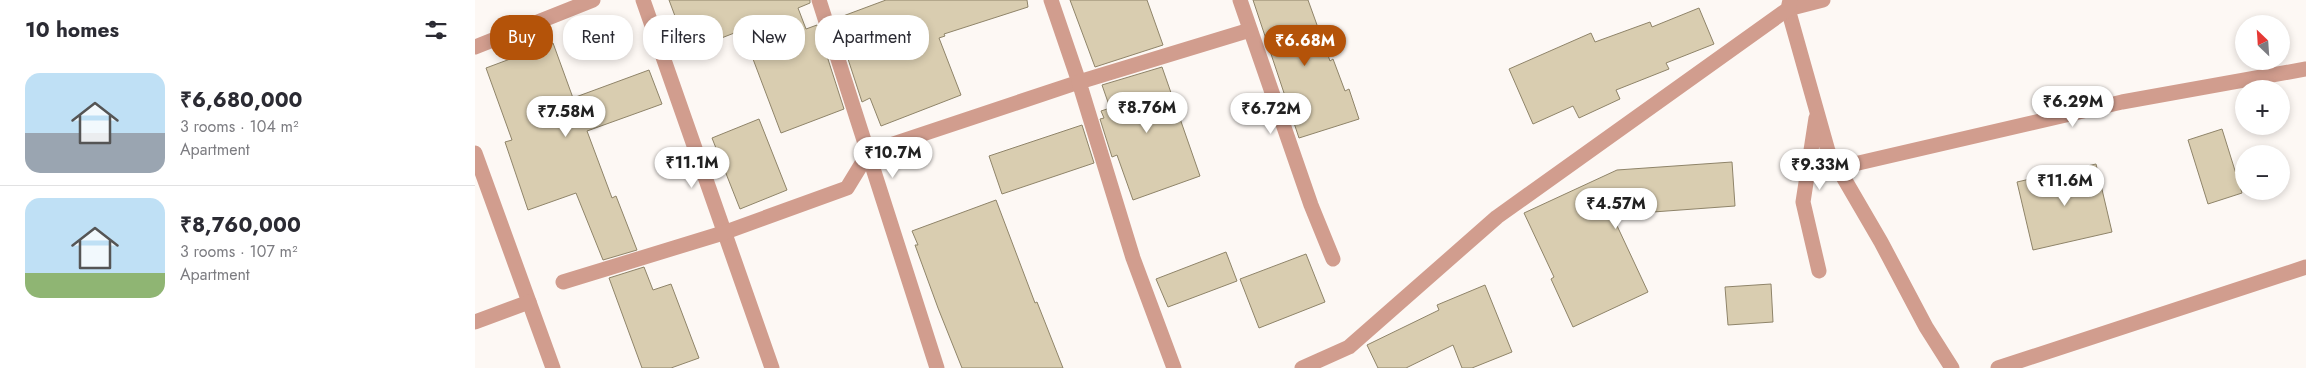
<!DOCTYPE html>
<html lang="en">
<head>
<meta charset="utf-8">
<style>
	:root { --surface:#fff; --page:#f2f2f3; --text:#2b2b33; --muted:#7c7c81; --line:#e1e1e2; --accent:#b45309 }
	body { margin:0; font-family:Jost,sans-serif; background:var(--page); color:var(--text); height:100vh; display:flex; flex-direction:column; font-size:19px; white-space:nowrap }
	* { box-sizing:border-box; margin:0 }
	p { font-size:16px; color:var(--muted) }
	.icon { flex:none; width:28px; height:28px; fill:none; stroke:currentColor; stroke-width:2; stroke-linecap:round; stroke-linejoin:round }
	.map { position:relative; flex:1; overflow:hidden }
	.side { display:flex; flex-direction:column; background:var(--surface); width:475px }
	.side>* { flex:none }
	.top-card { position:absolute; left:15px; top:15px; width:475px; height:45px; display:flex; gap:10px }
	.needle { width:32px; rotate:335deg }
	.fabs { position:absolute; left:1760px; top:15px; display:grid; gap:10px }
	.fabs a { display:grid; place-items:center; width:55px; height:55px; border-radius:50%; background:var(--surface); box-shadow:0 2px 8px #0003; font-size:25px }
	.price { position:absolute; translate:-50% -42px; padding:0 11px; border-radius:18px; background:#fff; color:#222; font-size:16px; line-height:32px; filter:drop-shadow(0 1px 2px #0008) }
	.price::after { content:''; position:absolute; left:50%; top:30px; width:15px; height:11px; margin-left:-8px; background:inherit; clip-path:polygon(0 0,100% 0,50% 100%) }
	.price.on { background:var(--accent); color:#fff }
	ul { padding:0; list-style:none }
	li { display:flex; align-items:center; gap:15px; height:125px; padding:0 25px }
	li+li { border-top:1px solid var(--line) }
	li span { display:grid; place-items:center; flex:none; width:140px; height:100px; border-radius:15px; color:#555 }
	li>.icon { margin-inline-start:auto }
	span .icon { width:60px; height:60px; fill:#fffc; stroke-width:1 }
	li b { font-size:21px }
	h2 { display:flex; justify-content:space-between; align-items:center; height:60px; padding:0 25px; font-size:21px }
	.pill { padding:0 18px; border-radius:20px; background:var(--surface); box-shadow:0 2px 8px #0003; font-size:18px; line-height:45px }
	.pill.on { background:var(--accent); color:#fff }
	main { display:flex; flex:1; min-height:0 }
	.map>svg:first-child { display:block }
	.building { fill:#d9cdb0; stroke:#8f8469 }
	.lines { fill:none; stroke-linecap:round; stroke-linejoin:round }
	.minor { stroke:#d19d8e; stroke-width:15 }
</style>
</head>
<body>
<main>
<section class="side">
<h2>10 homes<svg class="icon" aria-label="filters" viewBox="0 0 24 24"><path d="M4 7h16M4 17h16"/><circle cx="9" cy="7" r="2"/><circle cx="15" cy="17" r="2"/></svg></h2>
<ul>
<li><span style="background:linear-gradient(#bfe0f5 60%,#9aa5b1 0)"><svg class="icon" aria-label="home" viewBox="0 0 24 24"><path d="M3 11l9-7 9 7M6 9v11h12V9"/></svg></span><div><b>₹6,680,000</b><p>3 rooms · 104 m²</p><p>Apartment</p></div></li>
<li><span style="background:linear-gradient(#bfe0f5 75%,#8fb573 0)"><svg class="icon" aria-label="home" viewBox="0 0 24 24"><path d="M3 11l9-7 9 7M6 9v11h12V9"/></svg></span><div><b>₹8,760,000</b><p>3 rooms · 107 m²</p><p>Apartment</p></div></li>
</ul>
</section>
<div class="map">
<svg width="1831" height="368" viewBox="0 0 1831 368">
	<rect width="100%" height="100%" fill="#fdf8f4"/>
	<g class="building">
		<path d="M 194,0 L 335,0 L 335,3 L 323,8 L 331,29 L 342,25 L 369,109 L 306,133 L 267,30 L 213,51 Z"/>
		<path d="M 411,0 L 552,0 L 553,7 L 469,34 L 470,36 L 464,38 L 486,95 L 406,126 L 395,98 L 387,102 L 360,19 Z"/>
		<path d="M 595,0 L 672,0 L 688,45 L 620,67 Z"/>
		<path d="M 778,0 L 833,0 L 855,61 L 858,59 L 870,91 L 874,89 L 884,119 L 824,138 Z"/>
		<path d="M 1224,8 L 1239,44 L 1191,63 L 1194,69 L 1141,90 L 1145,99 L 1104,118 L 1098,106 L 1058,124 L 1034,69 L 1116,33 L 1120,42 L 1175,22 L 1177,27 Z"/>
		<path d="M 78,43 L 98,98 L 174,70 L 187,104 L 112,131 L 137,198 L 141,196 L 162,250 L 128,260 L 101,193 L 53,210 L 30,142 L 37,140 L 11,68 Z"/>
		<path d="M 687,67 L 725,176 L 658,200 L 642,155 L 637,157 L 625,119 L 629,118 L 626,111 L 635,108 L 627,85 Z"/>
		<path d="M 284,119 L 312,190 L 265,209 L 237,138 Z"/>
		<path d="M 607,125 L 619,163 L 527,194 L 514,156 Z"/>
		<path d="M 1747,129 L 1767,193 L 1733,204 L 1713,140 Z"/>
		<path d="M 1257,162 L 1260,206 L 1137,215 L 1173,292 L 1098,327 L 1076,279 L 1079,277 L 1049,213 L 1142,170 Z"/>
		<path d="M 1621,164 L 1637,232 L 1558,250 L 1542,182 Z"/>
		<path d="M 521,200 L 560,303 L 562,302 L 588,368 L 487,368 L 463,308 L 440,245 L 443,245 L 437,231 Z"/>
		<path d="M 751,252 L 762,281 L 693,307 L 681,279 Z"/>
		<path d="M 831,254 L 850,302 L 784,328 L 765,279 Z"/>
		<path d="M 169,267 L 178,290 L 196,284 L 224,358 L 196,368 L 167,368 L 134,278 Z"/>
		<path d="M 1296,284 L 1298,322 L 1253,325 L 1250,287 Z"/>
		<path d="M 1010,285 L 1037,352 L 997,368 L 987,368 L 978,345 L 931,368 L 903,368 L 892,345 L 964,310 L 962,305 Z"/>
	</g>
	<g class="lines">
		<g class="minor">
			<path d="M 168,0 L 297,368"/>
			<path d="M 344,0 L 462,368"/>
			<path d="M 765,0 L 836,205 L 858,259"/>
			<path d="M 1348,0 L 1313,9 L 1353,151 L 1406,242 L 1451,327 L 1477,368"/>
			<path d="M 0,47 L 118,0"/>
			<path d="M 1341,118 L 1328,202 L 1344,271"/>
			<path d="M 0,153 L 78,368"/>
			<path d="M 1362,168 L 1647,102 L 1831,69"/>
			<path d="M 88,282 L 248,233 L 372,188 L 394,152 L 604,82 L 576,0"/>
			<path d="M 0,322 L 54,302"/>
			<path d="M 699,368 L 658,258 L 604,82 L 775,30"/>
			<path d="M 827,368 L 874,347 L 1022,217 L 1313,9 L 1315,0"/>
			<path d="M 1523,368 L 1831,267"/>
		</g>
	</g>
</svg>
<div class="fabs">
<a><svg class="needle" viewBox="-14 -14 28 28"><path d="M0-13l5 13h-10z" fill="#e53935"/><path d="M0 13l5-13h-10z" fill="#7c7c81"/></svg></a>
<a>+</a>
<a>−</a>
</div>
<b class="price on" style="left:830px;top:67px">₹6.68M</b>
<b class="price" style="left:1598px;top:128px">₹6.29M</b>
<b class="price" style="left:672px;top:134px">₹8.76M</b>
<b class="price" style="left:796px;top:135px">₹6.72M</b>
<b class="price" style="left:91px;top:138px">₹7.58M</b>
<b class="price" style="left:418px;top:179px">₹10.7M</b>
<b class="price" style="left:217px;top:189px">₹11.1M</b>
<b class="price" style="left:1345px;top:191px">₹9.33M</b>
<b class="price" style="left:1590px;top:207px">₹11.6M</b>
<b class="price" style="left:1141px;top:230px">₹4.57M</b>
<div class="top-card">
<a class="pill on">Buy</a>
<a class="pill">Rent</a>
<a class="pill">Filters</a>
<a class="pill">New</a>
<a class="pill">Apartment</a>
</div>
</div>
</main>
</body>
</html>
